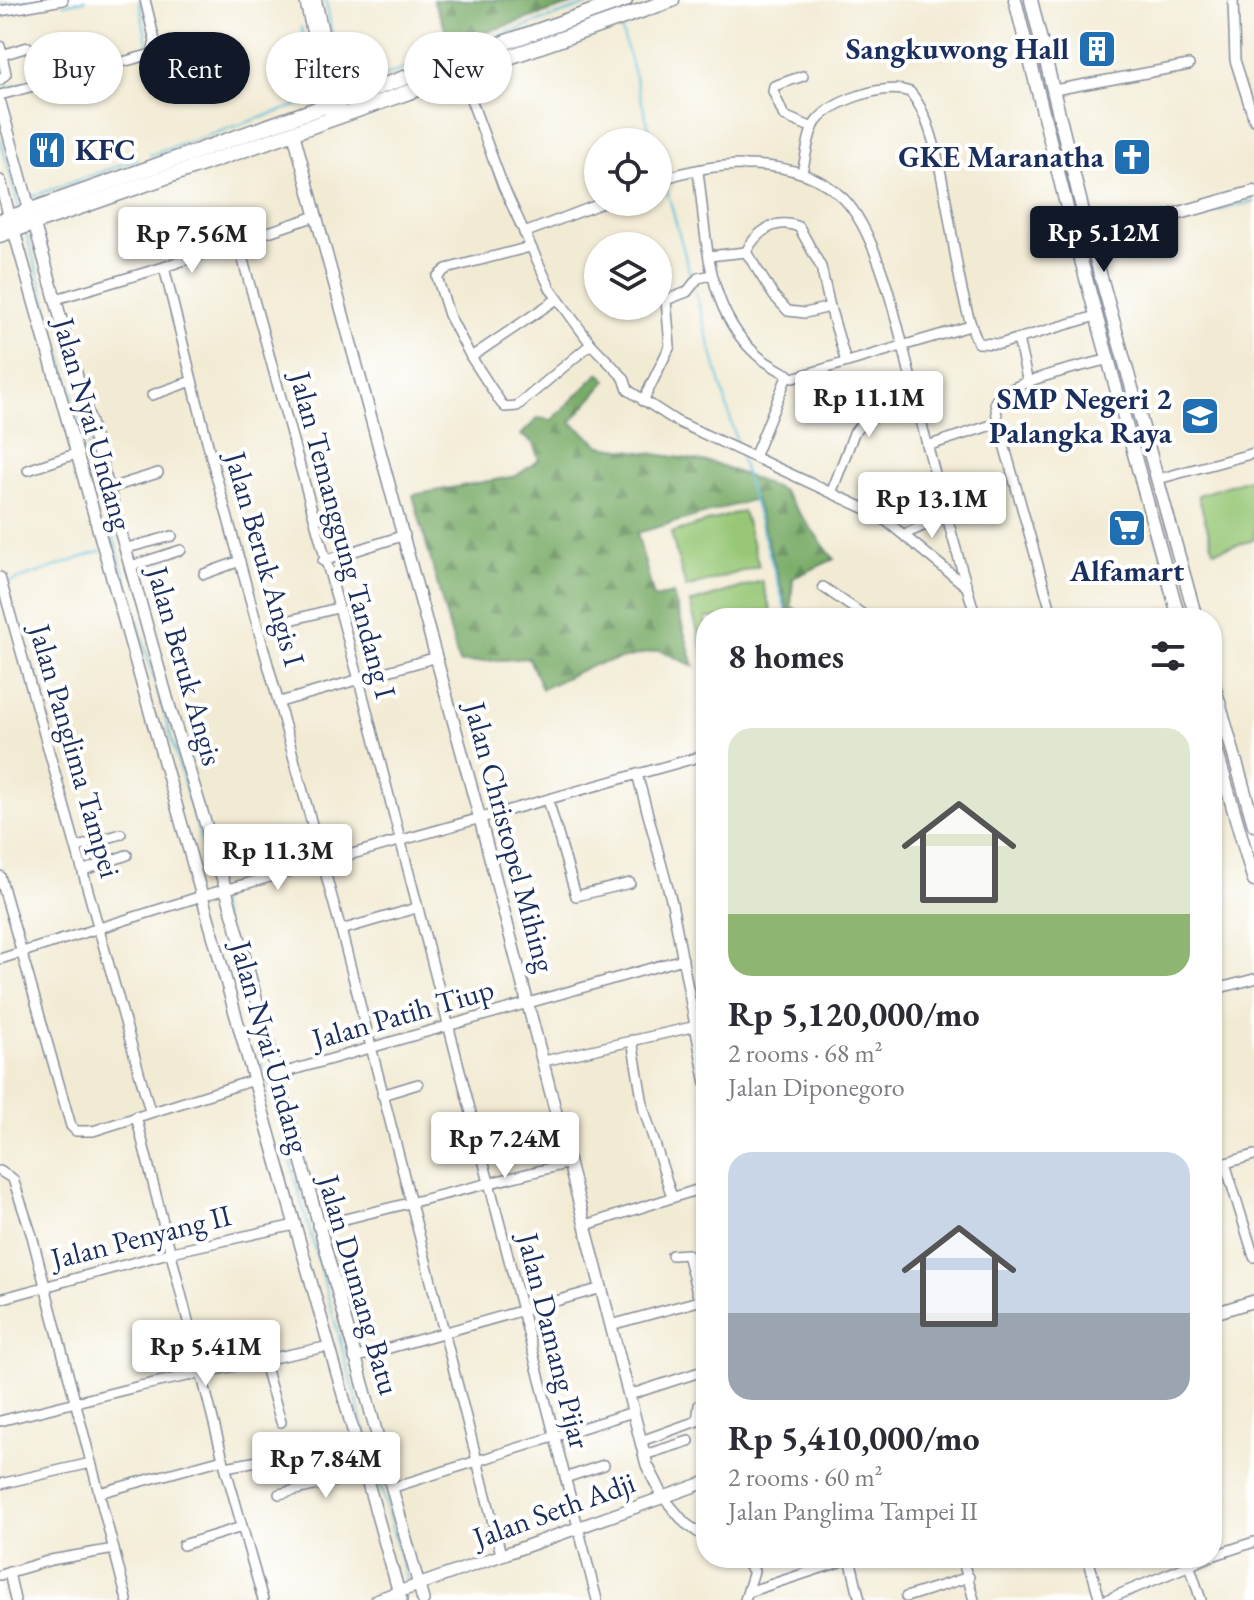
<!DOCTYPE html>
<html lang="en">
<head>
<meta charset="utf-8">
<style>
	:root { --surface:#fff; --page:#f7f7f7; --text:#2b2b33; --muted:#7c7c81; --accent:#111827 }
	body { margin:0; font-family:"EB Garamond",serif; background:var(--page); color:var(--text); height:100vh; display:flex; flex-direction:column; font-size:30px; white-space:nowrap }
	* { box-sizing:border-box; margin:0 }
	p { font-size:26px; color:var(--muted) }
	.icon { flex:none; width:44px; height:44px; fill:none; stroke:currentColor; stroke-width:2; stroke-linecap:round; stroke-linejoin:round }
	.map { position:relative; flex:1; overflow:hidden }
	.drawer { position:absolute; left:696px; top:608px; width:526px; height:960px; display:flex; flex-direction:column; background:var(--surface); border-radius:32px; box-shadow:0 2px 6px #0004 }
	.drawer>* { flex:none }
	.banner { position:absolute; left:24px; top:32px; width:552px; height:72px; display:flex; gap:16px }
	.tools { position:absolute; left:584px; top:128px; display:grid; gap:16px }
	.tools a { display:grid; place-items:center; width:88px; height:88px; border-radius:50%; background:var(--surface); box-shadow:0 2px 6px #0004; font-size:40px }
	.price { position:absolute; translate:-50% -68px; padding:0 18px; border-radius:8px; background:#fff; color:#222; font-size:26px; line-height:52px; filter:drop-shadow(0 2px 4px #0008) }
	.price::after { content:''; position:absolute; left:50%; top:48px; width:24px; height:18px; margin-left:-12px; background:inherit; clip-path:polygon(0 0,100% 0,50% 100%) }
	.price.current { background:var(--accent); color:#fff }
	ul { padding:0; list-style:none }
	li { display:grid; align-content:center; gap:16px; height:424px; padding:0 32px }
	li span { display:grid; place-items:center; height:248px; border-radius:24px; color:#555 }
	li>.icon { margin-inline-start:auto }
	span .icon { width:144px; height:144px; fill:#fffc; stroke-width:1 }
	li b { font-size:34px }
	h2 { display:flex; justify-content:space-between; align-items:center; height:96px; padding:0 32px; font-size:34px }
	.tag { padding:0 28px; border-radius:36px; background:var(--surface); box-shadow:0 2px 6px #0004; font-size:28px; line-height:72px }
	.tag.current { background:var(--accent); color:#fff }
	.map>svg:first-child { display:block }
	.grass { fill:#97c776; stroke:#597b6a; stroke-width:2 }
	.forest { fill:url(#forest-firs); stroke:#4a6e62; stroke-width:2 }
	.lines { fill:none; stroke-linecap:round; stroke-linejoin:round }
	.stream { stroke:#5fbfdd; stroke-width:2 }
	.minor-casing { stroke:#868d99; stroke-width:12 }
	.tertiary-casing { stroke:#868d99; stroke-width:14 }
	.secondary-casing { stroke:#868d99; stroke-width:15 }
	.trunk-casing { stroke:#868d99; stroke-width:17 }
	.minor { stroke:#fff; stroke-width:9 }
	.tertiary { stroke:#fff; stroke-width:11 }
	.secondary { stroke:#fff; stroke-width:12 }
	.trunk { stroke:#fff; stroke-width:14 }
	.labels { text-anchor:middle; stroke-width:8; stroke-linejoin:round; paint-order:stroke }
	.poi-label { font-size:30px; font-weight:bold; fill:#1b2f5e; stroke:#fff; text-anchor:end }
	.street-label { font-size:30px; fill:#1b2f5e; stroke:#fff }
</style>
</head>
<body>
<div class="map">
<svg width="1254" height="1600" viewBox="0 0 1254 1600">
	<defs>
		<pattern id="forest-firs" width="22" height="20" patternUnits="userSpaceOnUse" patternTransform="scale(2)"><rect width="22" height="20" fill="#79ac67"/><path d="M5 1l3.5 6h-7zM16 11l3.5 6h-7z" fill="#628c58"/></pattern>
	</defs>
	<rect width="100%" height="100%" fill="#fff"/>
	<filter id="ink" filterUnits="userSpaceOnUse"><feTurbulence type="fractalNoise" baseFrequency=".0125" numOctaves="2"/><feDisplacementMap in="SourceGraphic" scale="16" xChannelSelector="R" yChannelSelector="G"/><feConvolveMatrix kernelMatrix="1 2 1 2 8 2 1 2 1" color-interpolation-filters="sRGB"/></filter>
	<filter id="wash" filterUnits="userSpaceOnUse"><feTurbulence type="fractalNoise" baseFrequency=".006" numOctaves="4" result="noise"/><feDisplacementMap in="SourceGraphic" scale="32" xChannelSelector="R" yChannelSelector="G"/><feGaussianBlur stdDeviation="1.8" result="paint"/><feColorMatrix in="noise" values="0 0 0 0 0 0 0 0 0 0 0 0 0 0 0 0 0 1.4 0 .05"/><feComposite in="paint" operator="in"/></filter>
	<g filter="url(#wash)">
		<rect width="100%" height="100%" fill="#f2ebd4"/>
		<g class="grass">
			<path d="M 1254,477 L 1254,540 L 1214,551 L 1198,495 Z"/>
			<path d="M 743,511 L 759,566 L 686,588 L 671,533 Z"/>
			<path d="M 762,581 L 773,618 L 706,618 L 705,659 L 690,603 Z"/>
		</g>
		<g class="forest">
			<path d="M 433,0 L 586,0 L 458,41 L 450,39 Z"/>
			<path d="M 599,373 L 607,380 L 571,422 L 601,446 L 714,463 L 782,490 L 834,559 L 793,578 L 791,606 L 809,618 L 790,618 L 755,499 L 637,533 L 654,598 L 673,594 L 694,666 L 659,650 L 590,666 L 542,689 L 529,658 L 459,663 L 413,495 L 516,476 L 539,460 L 533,443 L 521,435 L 538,418 L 552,420 Z"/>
		</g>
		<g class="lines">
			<g class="stream">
				<path d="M 326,0 L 333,39"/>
				<path d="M 63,4 L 85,0"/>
				<path d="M 0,5 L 28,0"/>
				<path d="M 620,24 L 653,142"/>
				<path d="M 334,48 L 338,68"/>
				<path d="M 349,77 L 375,79 L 601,0"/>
				<path d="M 0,90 L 148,48 L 139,0"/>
				<path d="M 0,138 L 19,207"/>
				<path d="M 150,155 L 316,99 L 319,94 L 301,27"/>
				<path d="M 658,158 L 663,177"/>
				<path d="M 665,183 L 692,281"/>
				<path d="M 30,197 L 138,159"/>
				<path d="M 26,232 L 214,887"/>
				<path d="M 1105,242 L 1254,201"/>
				<path d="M 695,291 L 738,446"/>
				<path d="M 740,456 L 788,618"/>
				<path d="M 5,584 L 101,551"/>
				<path d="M 217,897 L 408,1585"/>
			</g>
		</g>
	</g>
	<g filter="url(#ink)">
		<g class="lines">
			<defs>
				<g id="minor">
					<path d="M 1233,0 L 1235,60 L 1254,120"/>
					<path d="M 0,11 L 63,0"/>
					<path d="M 0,46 L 6,74 L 0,80"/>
					<path d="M 2,55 L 28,47"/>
					<path d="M 456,59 L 503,186 L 550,288 L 591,344 L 624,378 L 628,390 L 676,421 L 879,515 L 967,587"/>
					<path d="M 803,76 L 774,86 L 773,91 L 784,116 L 813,128"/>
					<path d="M 1054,90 L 1189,65"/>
					<path d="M 0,95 L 152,54 L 155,41 L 145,0"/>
					<path d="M 802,171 C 807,156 807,135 816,122 C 833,100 884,83 910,92 C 950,138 948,277 978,343 L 1000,344 L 1096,316"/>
					<path d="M 698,172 C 707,236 705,309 757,355 C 768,365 781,370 793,378 L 970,326"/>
					<path d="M 658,181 C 712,160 798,154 843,198 C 885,240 906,365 922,425 C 939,490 957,554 976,618"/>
					<path d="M 524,233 L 605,202"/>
					<path d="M 238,242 L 359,680 L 597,1600"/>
					<path d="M 746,252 C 756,232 776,217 799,227 L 821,267 L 830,307"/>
					<path d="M 709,256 L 746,252 L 774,296 L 788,311 L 805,313 L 830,307 L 846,362"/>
					<path d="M 164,267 L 211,457 L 341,930 L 501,1554"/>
					<path d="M 56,299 L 164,267 L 316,216"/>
					<path d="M 557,299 L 471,357 L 501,403 L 505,407 L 517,406 L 591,344"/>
					<path d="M 1018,339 L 1028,383"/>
					<path d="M 471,357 L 449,315 L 437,277 L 446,269 L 530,247"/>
					<path d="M 152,395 L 192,381"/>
					<path d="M 643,401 L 670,346 L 666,300 L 687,292 L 698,278 L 712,275"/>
					<path d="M 927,446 L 998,423"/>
					<path d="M 755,455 L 788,374"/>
					<path d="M 28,470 L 78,453"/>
					<path d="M 1158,479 L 1254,453"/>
					<path d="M 110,488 L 158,473"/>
					<path d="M 832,491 L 854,433 L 862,423 L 875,417 L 869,397"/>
					<path d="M 339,521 L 348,553"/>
					<path d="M 905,534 L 946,516"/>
					<path d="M 127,548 L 172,536"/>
					<path d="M 323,561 L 405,535"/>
					<path d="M 131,566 L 181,550"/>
					<path d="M 204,574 L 240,561"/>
					<path d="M 0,577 L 150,1111"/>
					<path d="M 823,587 L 868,618"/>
					<path d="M 1053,618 L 998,423 L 995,402 C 1005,382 1085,366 1109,359"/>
					<path d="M 291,620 L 337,608"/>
					<path d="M 280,702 L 437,657"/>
					<path d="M 637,774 L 672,903 L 706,1084"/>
					<path d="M 548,800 L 576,896 L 630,883"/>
					<path d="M 78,847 L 121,834"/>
					<path d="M 84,870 L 127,855"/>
					<path d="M 0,876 L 71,1126 L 76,1131 L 93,1131 L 254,1080"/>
					<path d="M 341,930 L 416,908"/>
					<path d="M 0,959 L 202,896 L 706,755"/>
					<path d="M 1212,990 L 1254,979"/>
					<path d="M 632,1040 L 644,1110 L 672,1197"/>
					<path d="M 544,1061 L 692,1027"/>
					<path d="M 275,1075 L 683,959"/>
					<path d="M 382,1095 L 418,1084"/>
					<path d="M 136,1116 L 223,1459 L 263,1600"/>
					<path d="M 1225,1163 L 1254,1257"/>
					<path d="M 1212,1167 L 1254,1155"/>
					<path d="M 0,1171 L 13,1179 L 32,1236 L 127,1600"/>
					<path d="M 586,1225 L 706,1187"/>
					<path d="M 317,1226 L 570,1163"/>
					<path d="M 672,1255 L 687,1254 L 699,1300"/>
					<path d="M 0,1299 L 172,1252 L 295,1225"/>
					<path d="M 611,1325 L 706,1299"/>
					<path d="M 354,1358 L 602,1288"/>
					<path d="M 263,1360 L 281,1422"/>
					<path d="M 629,1395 L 706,1370"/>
					<path d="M 0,1421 L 140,1386 L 330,1346"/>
					<path d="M 641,1441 L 697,1421 L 699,1405 L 706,1401"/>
					<path d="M 644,1455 L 689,1441"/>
					<path d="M 226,1467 L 356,1442"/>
					<path d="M 565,1478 L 604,1465"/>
					<path d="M 0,1484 L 91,1463"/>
					<path d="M 391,1488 L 633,1412"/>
					<path d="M 99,1493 L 223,1459"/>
					<path d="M 279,1494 L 365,1474"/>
					<path d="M 663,1497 L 685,1523 L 706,1538"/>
					<path d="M 183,1545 L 242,1527"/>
					<path d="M 1212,1556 L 1254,1542"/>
					<path d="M 740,1558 L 754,1571 L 745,1600"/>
					<path d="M 850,1558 L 860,1600"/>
					<path d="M 962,1558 L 974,1600"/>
					<path d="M 1088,1558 L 1100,1600"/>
					<path d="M 1187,1558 L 1201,1600"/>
					<path d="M 9,1572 L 15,1600"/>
					<path d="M 0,1575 L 51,1560 L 114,1549"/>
					<path d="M 748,1592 L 852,1558"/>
					<path d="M 906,1597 L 969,1577"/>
					<path d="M 1106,1600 L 1207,1558"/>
				</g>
				<g id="tertiary">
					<path d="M 0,103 L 30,211"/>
					<path d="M 293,131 L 480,819 L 647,1465 L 663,1497"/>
					<path d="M 0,181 L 10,218"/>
					<path d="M 34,223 L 169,705 L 226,890 L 423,1600"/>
					<path d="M 14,231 L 401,1600"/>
					<path d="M 1212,1314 L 1254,1301"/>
					<path d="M 376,1600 L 706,1482"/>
				</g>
				<g id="secondary">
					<path d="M 306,0 L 331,114"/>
					<path d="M 315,0 L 339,110"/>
					<path d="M 1015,0 L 1070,220 L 1179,618"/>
					<path d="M 1031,0 L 1084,216 L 1196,618"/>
					<path d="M 1084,240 L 1254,192"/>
					<path d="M 1212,678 L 1254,825"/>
					<path d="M 1212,735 L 1254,881"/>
				</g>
				<g id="trunk">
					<path d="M 327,67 L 350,87 L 363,92"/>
					<path d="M 0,221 L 625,0"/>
					<path d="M 0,235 L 672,0"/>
				</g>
			</defs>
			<use href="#minor" class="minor-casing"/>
			<use href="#tertiary" class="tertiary-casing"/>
			<use href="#secondary" class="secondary-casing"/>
			<use href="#trunk" class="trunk-casing"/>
			<use href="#minor" class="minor"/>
			<use href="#tertiary" class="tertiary"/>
			<use href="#secondary" class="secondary"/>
			<use href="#trunk" class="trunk"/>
		</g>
	</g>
	<defs>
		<symbol id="building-square" viewBox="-11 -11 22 22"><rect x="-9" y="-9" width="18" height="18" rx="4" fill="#1f6fb2" stroke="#fff"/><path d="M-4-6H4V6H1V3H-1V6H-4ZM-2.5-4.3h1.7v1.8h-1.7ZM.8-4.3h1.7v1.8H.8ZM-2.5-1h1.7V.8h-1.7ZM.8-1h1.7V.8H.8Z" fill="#fff"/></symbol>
		<symbol id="restaurant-square" viewBox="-11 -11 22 22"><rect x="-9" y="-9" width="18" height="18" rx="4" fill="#1f6fb2" stroke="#fff"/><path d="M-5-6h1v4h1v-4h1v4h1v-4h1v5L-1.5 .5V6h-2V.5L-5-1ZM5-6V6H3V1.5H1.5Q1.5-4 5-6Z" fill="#fff"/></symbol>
		<symbol id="church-square" viewBox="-11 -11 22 22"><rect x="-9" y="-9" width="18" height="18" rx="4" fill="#1f6fb2" stroke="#fff"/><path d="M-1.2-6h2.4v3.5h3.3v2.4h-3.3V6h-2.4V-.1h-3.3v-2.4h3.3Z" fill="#fff"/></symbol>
		<symbol id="school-square" viewBox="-11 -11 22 22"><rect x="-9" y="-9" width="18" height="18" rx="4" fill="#1f6fb2" stroke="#fff"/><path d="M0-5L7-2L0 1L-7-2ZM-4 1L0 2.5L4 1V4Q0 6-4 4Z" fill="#fff"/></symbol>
		<symbol id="supermarket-square" viewBox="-11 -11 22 22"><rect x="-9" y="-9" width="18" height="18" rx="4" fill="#1f6fb2" stroke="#fff"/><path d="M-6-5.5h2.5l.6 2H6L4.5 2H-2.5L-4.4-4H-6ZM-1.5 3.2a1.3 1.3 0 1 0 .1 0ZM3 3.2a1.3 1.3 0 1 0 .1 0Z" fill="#fff"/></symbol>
	</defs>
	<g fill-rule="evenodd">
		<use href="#building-square" x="1075" y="27" width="44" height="44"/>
		<use href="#restaurant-square" x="25" y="128" width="44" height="44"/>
		<use href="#church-square" x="1110" y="135" width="44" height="44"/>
		<use href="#school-square" x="1178" y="394" width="44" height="44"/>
		<use href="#supermarket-square" x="1105" y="506" width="44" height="44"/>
	</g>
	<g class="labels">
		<g class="poi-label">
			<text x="1069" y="59">Sangkuwong Hall</text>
			<text x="75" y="160" text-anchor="start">KFC</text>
			<text x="1104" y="167">GKE Maranatha</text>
			<text x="1172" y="409">SMP Negeri 2<tspan x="1172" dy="34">Palangka Raya</tspan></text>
			<text x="1127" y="581" text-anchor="middle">Alfamart</text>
		</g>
		<g class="street-label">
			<text transform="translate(93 424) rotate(74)" y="10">Jalan Nyai Undang</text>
			<text transform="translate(343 535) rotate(75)" y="10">Jalan Temanggung Tandang I</text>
			<text transform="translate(265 559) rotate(74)" y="10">Jalan Beruk Angis I</text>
			<text transform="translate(185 666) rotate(74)" y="10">Jalan Beruk Angis</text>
			<text transform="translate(75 751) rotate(74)" y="10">Jalan Panglima Tampei</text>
			<text transform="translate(510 837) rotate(75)" y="10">Jalan Christopel Mihing</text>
			<text transform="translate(403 1014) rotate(-16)" y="10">Jalan Patih Tiup</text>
			<text transform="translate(270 1047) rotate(74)" y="10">Jalan Nyai Undang</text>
			<text transform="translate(141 1237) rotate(-14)" y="10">Jalan Penyang II</text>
			<text transform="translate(359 1285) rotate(74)" y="10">Jalan Dumang Batu</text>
			<text transform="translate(554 1341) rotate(76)" y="10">Jalan Damang Pijar</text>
			<text transform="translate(554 1510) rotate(-20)" y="10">Jalan Seth Adji</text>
		</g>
	</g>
</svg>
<div class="tools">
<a><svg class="icon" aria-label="locate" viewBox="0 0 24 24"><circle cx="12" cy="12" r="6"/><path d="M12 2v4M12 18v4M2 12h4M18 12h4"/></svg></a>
<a><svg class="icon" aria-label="layers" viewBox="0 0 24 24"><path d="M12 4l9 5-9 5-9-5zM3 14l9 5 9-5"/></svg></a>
</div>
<b class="price current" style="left:1104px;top:274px">Rp 5.12M</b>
<b class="price" style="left:192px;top:275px">Rp 7.56M</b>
<b class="price" style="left:869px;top:439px">Rp 11.1M</b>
<b class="price" style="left:932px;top:540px">Rp 13.1M</b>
<b class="price" style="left:278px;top:892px">Rp 11.3M</b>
<b class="price" style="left:505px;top:1180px">Rp 7.24M</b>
<b class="price" style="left:206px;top:1388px">Rp 5.41M</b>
<b class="price" style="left:326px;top:1500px">Rp 7.84M</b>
<div class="banner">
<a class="tag">Buy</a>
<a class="tag current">Rent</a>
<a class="tag">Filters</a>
<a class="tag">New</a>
</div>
<section class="drawer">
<h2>8 homes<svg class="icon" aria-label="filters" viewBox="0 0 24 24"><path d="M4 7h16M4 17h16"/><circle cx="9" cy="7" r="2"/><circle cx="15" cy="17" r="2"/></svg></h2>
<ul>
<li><span style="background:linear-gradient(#dfe7d0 75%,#8fb573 0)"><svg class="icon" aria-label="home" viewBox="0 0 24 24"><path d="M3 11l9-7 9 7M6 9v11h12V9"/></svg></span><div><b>Rp 5,120,000/mo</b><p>2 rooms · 68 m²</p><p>Jalan Diponegoro</p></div></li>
<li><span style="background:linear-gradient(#c9d6e8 65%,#9aa5b1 0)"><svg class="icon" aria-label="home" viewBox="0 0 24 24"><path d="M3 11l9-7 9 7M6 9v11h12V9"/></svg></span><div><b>Rp 5,410,000/mo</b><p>2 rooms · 60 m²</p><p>Jalan Panglima Tampei II</p></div></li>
</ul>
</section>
</div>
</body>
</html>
